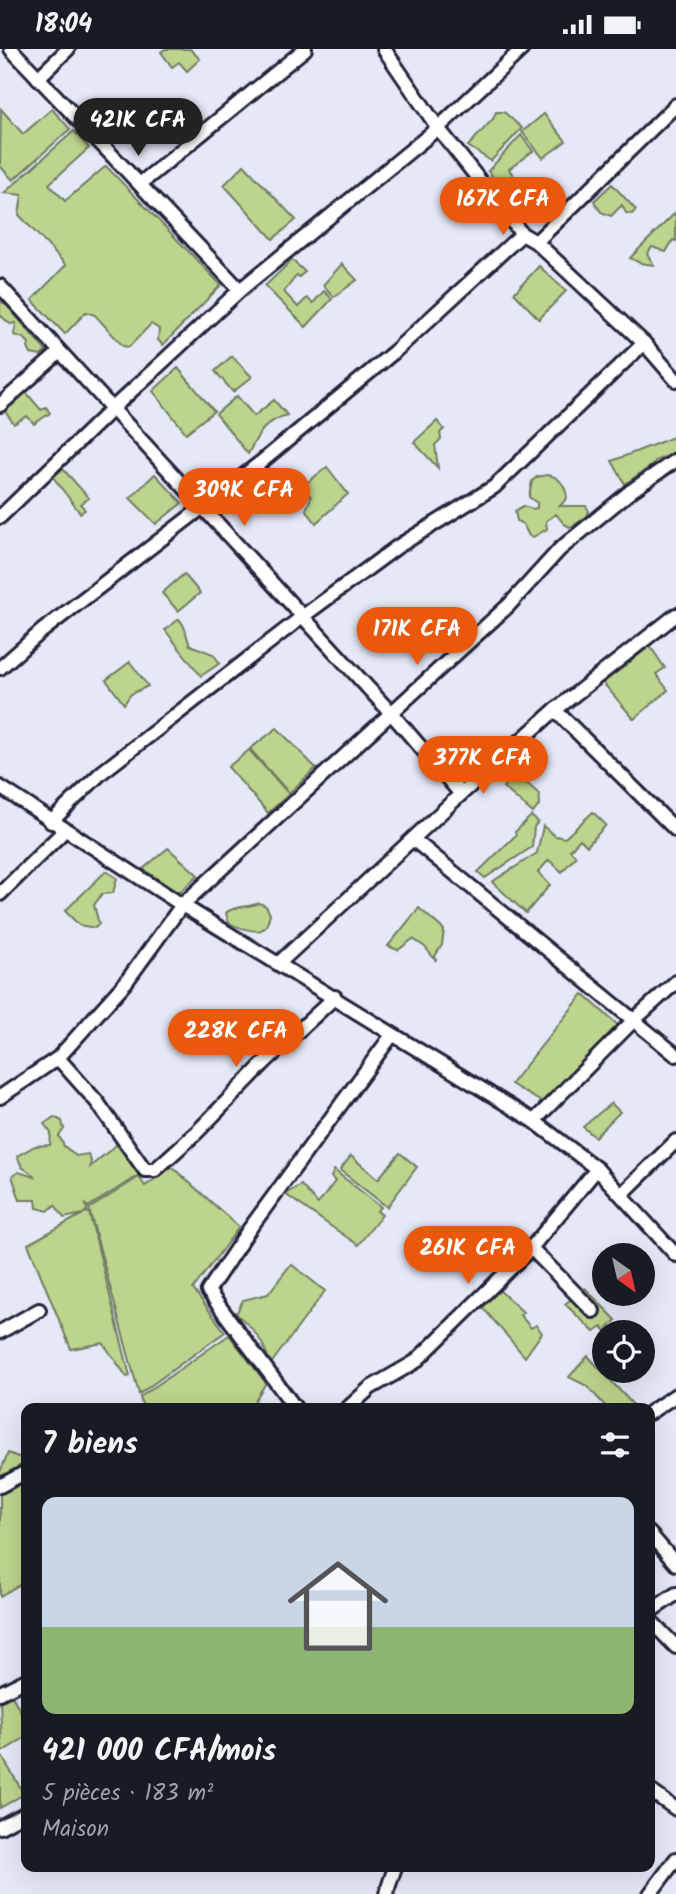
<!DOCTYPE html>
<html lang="fr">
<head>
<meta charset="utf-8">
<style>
	:root { --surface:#171b24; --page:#20242c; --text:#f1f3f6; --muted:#9ea1a6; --accent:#ea580c }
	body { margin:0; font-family:Kalam,sans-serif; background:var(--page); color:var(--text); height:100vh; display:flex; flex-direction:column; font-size:26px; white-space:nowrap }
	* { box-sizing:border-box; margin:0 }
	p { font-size:23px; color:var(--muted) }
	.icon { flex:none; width:38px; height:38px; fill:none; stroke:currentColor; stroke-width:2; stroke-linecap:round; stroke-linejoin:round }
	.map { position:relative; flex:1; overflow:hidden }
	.drawer { position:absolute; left:21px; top:1354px; width:634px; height:469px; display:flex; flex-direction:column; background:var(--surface); border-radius:14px; box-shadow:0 7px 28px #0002 }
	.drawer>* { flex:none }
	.needle { width:46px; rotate:146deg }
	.buttons { position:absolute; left:592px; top:1194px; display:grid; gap:14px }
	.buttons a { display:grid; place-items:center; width:63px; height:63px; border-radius:50%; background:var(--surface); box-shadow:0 7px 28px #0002; font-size:35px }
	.price { position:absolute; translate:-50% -60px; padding:0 16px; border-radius:24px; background:var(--accent); color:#fff; font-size:23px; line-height:46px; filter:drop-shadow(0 2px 4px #0008) }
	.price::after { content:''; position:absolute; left:50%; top:42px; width:21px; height:16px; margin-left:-10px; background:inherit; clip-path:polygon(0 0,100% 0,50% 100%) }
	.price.selected { background:#222; color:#fff }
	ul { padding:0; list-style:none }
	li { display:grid; align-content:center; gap:14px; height:371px; padding:0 21px }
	li span { display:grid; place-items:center; height:217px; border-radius:14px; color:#555 }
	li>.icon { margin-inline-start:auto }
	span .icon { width:126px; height:126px; fill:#fffc; stroke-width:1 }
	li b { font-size:30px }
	h2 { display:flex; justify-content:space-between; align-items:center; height:84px; padding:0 21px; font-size:30px }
	.status { display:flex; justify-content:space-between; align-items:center; height:49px; padding:0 35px; background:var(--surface); direction:ltr }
	.status svg { height:19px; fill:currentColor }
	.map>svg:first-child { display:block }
	.green { fill:#bcd58c; stroke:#6f7c64; stroke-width:2 }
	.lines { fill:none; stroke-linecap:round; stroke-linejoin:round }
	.street-casing { stroke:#22223b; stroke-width:18 }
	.street { stroke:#fff; stroke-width:12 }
</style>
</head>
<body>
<div class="status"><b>18:04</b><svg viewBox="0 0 49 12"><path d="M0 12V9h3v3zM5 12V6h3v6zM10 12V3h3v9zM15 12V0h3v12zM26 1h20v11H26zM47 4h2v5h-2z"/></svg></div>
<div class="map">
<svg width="676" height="1845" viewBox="0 0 676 1845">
	<rect width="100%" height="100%" fill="#e5e9f7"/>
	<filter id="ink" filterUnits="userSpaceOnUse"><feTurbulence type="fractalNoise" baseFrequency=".0143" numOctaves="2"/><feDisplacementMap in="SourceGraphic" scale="14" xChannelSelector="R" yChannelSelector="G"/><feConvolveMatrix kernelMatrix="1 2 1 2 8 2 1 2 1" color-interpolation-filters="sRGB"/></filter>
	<g filter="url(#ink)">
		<g class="green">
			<path d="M 165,0 L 190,0 L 200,10 L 187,22 L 179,13 L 172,18 L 161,3 Z"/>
			<path d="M 1,60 L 23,85 L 52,60 L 70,80 L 13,131 L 0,117 Z"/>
			<path d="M 496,63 L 504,63 L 522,79 L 491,112 L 468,97 L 493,70 Z"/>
			<path d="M 544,65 L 566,92 L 543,109 L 522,83 Z"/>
			<path d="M 74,82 L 89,99 L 49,135 L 65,152 L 106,117 L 221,236 L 163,296 L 158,291 L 159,280 L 151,275 L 129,298 L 123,297 L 95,266 L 86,263 L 65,285 L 32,251 L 66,216 L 19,166 L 22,146 L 4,144 Z"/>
			<path d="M 521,86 L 533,102 L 509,120 L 519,135 L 506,144 L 488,122 Z"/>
			<path d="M 244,116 L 296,171 L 273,190 L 224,136 Z"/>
			<path d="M 612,135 L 636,161 L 632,165 L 626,164 L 622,156 L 611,167 L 601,163 L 594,152 Z"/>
			<path d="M 676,163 L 676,192 L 673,191 L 666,203 L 652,198 L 647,205 L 654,216 L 640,214 L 630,209 Z"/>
			<path d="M 292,211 L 305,223 L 299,228 L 297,226 L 284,243 L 298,258 L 307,249 L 313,254 L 324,242 L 332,250 L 306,278 L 265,237 Z"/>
			<path d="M 342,215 L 357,231 L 334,248 L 323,236 Z"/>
			<path d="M 539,217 L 566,242 L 539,270 L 514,244 Z"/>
			<path d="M 3,252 L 46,302 L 41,307 L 31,305 L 28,299 L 29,294 L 24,289 L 14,286 L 16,274 L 10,275 L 0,266 L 0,255 Z"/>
			<path d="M 232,307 L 252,328 L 233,343 L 215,322 Z"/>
			<path d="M 178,319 L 214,362 L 186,384 L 153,342 Z"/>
			<path d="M 25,342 L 41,361 L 46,358 L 50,364 L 34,375 L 27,367 L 14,375 L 4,361 Z"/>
			<path d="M 237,347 L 254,367 L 274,351 L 287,366 C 265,372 258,385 248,405 L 216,365 Z"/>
			<path d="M 437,372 L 444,380 L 440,384 L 441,390 L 435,396 L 438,419 L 414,393 Z"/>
			<path d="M 676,387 L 676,405 L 667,411 L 664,408 L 655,412 L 655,414 L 625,435 L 612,412 Z"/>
			<path d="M 327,418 L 348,445 L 316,474 L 306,461 L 311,448 L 303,437 Z"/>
			<path d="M 63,420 L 89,449 L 81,455 L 85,461 L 80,464 L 53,428 Z"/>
			<path d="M 155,425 L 182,454 L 156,475 L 130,449 Z"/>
			<path d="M 547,426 C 560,427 566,438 567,449 L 560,457 L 586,457 L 589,462 L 587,468 L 570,478 L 564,475 L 556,465 L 546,472 L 547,480 L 533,488 L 529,487 L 523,475 L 517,472 L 515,462 L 523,457 L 533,460 L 537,459 L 537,454 L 529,448 L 532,432 L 537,428 Z"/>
			<path d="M 184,525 L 200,544 L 178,562 L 162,544 Z"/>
			<path d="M 179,570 C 187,578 185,586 190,596 L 213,605 L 220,614 L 201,627 L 165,581 Z"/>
			<path d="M 650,597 L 665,619 L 656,625 L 668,641 L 634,670 L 603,634 Z"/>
			<path d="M 130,613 L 148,637 L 131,645 L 124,655 L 106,631 Z"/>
			<path d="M 277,679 L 316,719 L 289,744 L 250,700 Z"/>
			<path d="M 249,701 L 289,745 L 268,764 L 228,718 Z"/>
			<path d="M 513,729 L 528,735 L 539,745 L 540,755 L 533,764 L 503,738 Z"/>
			<path d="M 593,763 L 606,776 L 587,797 L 580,790 L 570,801 L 576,807 L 562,823 L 549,811 L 538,823 L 550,836 L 526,864 L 492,833 L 537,804 L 543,777 L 555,787 L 565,789 Z"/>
			<path d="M 531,767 L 538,773 L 534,778 L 532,798 L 485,829 L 478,823 L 516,786 L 515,783 Z"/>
			<path d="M 168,799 L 198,826 L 179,844 L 143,820 Z"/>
			<path d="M 106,822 L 117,829 L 113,844 L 102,845 L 94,856 L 99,875 L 95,879 L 79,876 L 65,862 Z"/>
			<path d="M 259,854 L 266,857 L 270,865 C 268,870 268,878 263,880 C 257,885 236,878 230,874 C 227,872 227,867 226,864 C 234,856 249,859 259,854 Z"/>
			<path d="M 419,859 L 444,881 L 442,896 L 435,907 L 436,912 L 425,898 L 413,890 L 398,901 L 388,897 Z"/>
			<path d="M 583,945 L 620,978 L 543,1054 L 511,1035 Z"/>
			<path d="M 611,1054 L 620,1063 L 595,1088 L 583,1078 Z"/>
			<path d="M 54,1068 L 62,1072 L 64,1080 L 59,1087 L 64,1097 L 76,1107 L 88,1105 L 91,1112 L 90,1118 L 117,1095 L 139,1126 L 88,1158 L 86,1156 L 87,1161 L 84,1164 L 89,1163 L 130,1327 L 127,1328 L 103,1294 L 71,1300 L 28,1195 L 83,1165 L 64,1169 L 55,1156 L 48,1162 L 37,1159 L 36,1151 L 20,1151 L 12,1127 L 19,1123 L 34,1128 L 32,1125 L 22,1118 L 17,1107 L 35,1097 L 50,1096 L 51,1084 L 44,1075 Z"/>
			<path d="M 400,1104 L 417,1118 L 387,1158 L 340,1121 L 351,1107 L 378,1130 Z"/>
			<path d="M 172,1118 L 239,1178 L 193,1240 L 225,1283 L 139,1345 L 89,1160 L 139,1128 L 145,1137 Z"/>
			<path d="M 334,1121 L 381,1158 L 377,1162 L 382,1166 L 358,1196 L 285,1145 L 301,1136 L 318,1155 L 335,1132 L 331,1128 Z"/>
			<path d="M 291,1215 L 325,1242 L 270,1316 C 265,1293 253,1278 236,1265 L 243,1251 L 268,1245 Z"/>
			<path d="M 497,1239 L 523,1263 L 520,1266 L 531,1279 L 536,1276 L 542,1284 L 525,1308 L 483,1259 Z"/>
			<path d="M 585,1239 L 616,1271 L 606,1282 L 602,1278 L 594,1283 L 565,1255 Z"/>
			<path d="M 229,1286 L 266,1334 L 255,1351 L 261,1360 L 143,1360 L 140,1348 Z"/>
			<path d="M 588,1307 L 637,1360 L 608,1360 L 587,1337 L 569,1328 Z"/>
			<path d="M 8,1404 L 26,1411 L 26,1532 L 0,1547 L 0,1423 Z"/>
			<path d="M 11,1645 L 26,1672 L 26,1688 L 2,1703 L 0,1651 Z"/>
			<path d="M 0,1704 L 24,1745 L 0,1759 Z"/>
		</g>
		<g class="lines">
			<defs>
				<g id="street">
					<path d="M 11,0 L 240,241"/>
					<path d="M 384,0 L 438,79 L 522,185 L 536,193 L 644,294 L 676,331"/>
					<path d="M 38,29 L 68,0"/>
					<path d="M 140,135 L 305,0"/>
					<path d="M 536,193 L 676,56"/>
					<path d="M 0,237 L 391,664 L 461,745"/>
					<path d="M 0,356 L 60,303"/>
					<path d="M 0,468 L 113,359 L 240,241 L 438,79 L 522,0"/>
					<path d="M 0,619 L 42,582 L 260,414 L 394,303 L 522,185"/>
					<path d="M 555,661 L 676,781"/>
					<path d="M 0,738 L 182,856 L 534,1072 L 597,1120 L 676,1206"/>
					<path d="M 51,773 L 101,724 L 302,568 L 397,498 L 494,438 L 644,294"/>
					<path d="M 414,791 L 676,1006"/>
					<path d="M 0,845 L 65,781"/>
					<path d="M 279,914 L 461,745 L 555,661 L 676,566"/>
					<path d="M 58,1009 L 97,1053 L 145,1121 L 155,1121 L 198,1082 L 265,1013 L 335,948"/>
					<path d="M 0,1048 L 58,1009 L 126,933 L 182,856 L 509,556 L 560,500 L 631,442 L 676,411"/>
					<path d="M 534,1072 L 634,971 L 676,933"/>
					<path d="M 622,1145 L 676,1092"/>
					<path d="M 531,1199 L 593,1262"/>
					<path d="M 0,1283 L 39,1261"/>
					<path d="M 296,1360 L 208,1242 L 248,1182 L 392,986"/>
					<path d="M 347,1360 L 370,1339 L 415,1313 L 531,1199 L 597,1120"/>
					<path d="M 649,1364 L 676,1346"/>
					<path d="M 0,1437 L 26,1423"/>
					<path d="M 649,1484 L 676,1515"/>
					<path d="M 649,1563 L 676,1545"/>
					<path d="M 649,1570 L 676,1598"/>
					<path d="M 0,1644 L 26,1631"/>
					<path d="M 649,1741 L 676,1760"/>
					<path d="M 0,1778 L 26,1764"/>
					<path d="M 386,1845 L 395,1818"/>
					<path d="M 650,1845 L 676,1810"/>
				</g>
			</defs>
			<use href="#street" class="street-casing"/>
			<use href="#street" class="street"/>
		</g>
	</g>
</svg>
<div class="buttons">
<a><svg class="needle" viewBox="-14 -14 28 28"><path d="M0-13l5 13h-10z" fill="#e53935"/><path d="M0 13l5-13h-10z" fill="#9ea1a6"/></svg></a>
<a><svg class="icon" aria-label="locate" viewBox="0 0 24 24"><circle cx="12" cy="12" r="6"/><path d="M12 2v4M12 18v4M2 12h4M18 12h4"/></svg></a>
</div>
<b class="price selected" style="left:138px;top:109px">421K CFA</b>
<b class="price" style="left:503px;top:188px">167K CFA</b>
<b class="price" style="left:244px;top:479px">309K CFA</b>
<b class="price" style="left:417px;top:618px">171K CFA</b>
<b class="price" style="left:483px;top:747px">377K CFA</b>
<b class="price" style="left:236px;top:1020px">228K CFA</b>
<b class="price" style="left:468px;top:1237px">261K CFA</b>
<section class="drawer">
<h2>7 biens<svg class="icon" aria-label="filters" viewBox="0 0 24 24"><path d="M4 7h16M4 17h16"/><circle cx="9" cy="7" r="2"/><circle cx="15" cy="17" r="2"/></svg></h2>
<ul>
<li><span style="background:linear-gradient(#c9d6e8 60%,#8fb573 0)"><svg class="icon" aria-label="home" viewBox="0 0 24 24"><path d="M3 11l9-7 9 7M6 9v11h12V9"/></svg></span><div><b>421 000 CFA/mois</b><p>5 pièces · 183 m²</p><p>Maison</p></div></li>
</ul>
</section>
</div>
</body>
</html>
